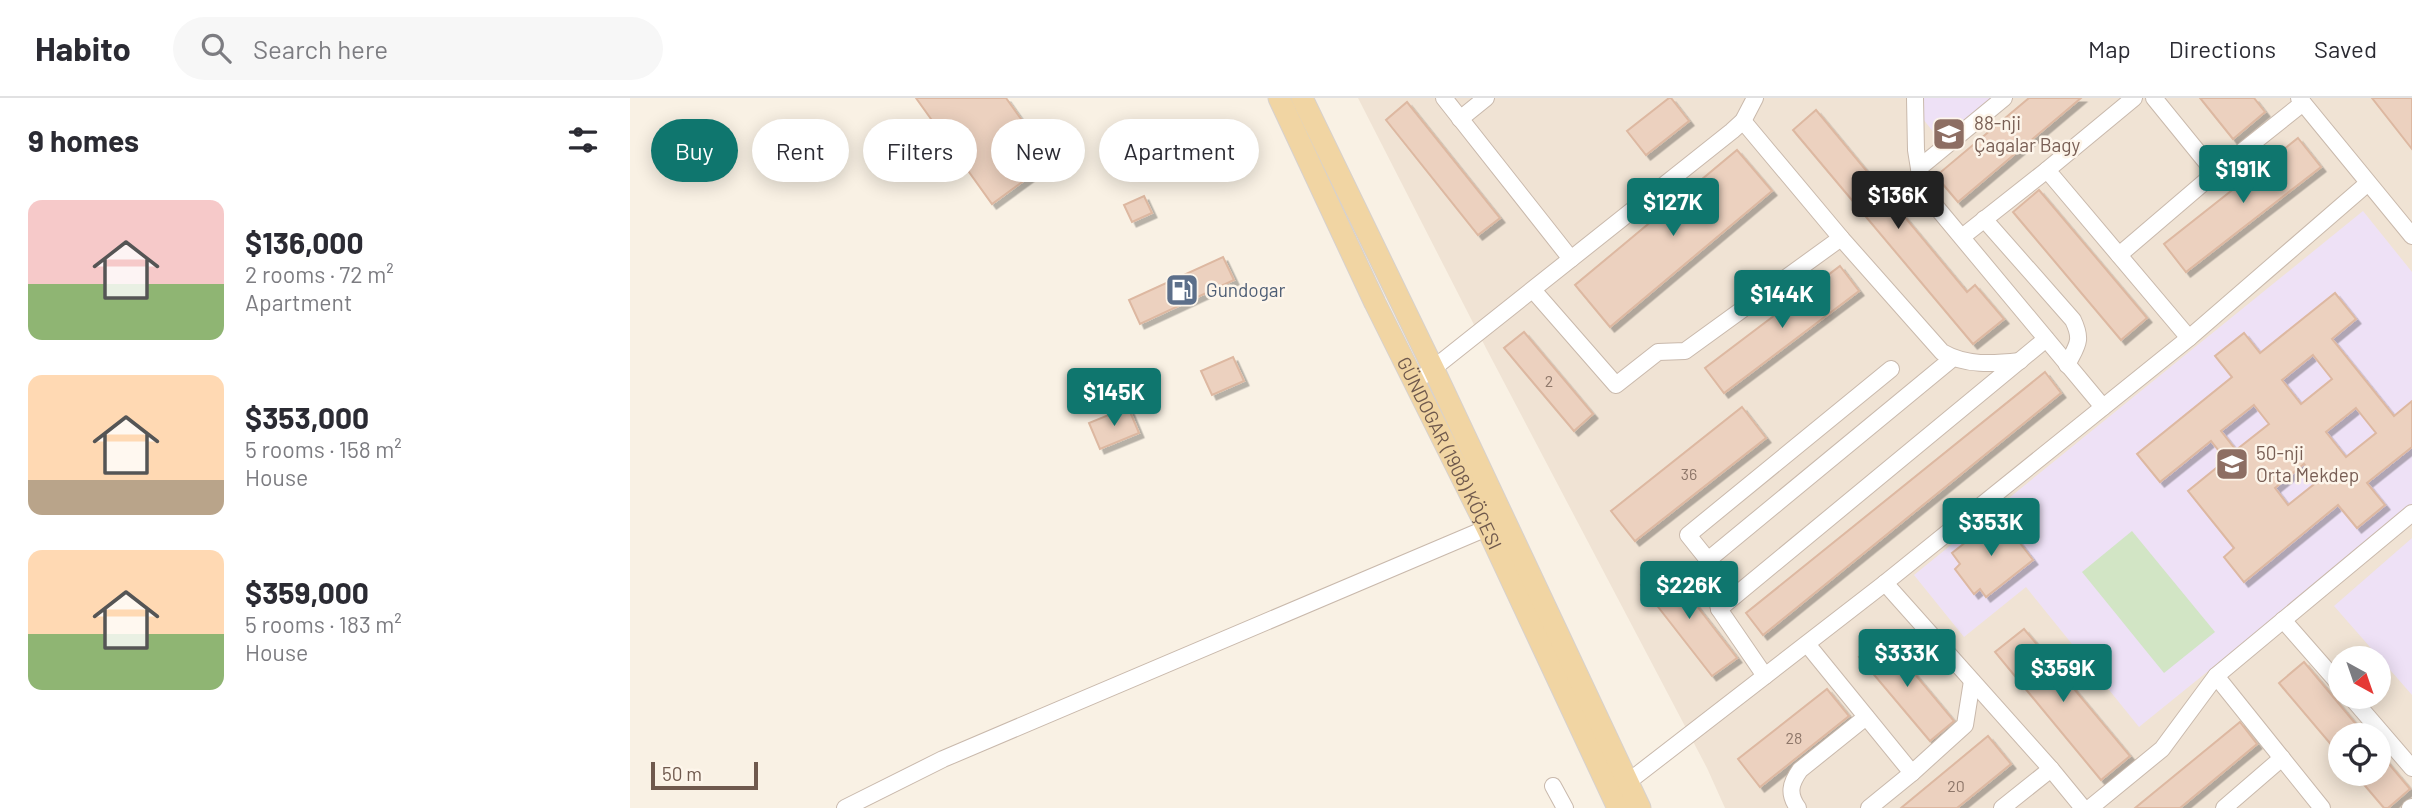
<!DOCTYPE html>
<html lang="en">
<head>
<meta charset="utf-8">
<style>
	:root { --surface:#fff; --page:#f7f7f7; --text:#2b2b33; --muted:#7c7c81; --line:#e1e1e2; --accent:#0f766e }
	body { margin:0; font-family:Barlow,sans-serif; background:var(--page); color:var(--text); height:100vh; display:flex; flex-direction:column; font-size:26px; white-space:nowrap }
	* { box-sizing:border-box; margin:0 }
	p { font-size:23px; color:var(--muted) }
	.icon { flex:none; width:38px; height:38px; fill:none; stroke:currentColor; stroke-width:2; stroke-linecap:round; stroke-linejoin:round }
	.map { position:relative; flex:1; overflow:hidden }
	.drawer { display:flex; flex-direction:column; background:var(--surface); width:630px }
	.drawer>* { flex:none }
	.banner { position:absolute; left:21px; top:21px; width:665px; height:63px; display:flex; gap:14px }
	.needle { width:46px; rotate:140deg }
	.tools { position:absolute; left:1698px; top:548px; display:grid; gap:14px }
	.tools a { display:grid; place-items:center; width:63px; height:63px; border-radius:50%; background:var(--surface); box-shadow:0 4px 18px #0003; font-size:35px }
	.scale { position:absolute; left:21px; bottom:18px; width:107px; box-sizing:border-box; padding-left:7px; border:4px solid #6f594d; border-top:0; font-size:19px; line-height:24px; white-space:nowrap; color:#6f594d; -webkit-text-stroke:5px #fdf5ea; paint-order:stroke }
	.price { position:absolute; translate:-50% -60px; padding:0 16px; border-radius:7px; background:var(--accent); color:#fff; font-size:23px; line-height:46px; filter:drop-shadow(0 2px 4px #0008) }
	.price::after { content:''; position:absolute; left:50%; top:42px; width:21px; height:16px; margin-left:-10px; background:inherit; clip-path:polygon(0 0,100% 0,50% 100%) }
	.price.current { background:#222; color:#fff }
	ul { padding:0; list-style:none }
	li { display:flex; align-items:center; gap:21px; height:175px; padding:0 28px }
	li span { display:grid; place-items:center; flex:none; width:196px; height:140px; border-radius:14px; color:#555 }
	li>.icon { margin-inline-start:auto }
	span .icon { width:84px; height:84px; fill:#fffc; stroke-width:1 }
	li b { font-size:30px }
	h2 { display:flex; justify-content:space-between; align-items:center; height:84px; padding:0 28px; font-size:30px }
	.chip { padding:0 24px; border-radius:32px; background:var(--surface); box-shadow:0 4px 18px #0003; font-size:24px; line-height:63px }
	.chip.current { background:var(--accent); color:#fff }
	header { display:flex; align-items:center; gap:42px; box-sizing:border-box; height:98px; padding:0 35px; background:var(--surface); border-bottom:2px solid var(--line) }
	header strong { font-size:33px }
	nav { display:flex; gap:38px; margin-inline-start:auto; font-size:24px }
	.search { width:490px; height:63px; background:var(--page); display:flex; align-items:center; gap:18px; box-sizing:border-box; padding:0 24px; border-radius:38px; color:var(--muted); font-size:26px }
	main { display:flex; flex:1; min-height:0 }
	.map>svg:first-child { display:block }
	.residential { fill:#f0e3d4; fill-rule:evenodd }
	.education { fill:#eee1f6 }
	.green { fill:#d2e5c5 }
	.building { fill:#ecd1bf; stroke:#ddb8a1; stroke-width:2; fill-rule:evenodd; filter:url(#shadow) }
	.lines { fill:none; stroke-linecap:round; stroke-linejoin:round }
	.minor-casing { stroke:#c9b9ac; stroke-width:18 }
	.major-casing { stroke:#d7d1cd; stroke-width:23 }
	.minor { stroke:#fff; stroke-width:16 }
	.major { stroke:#f1d5a3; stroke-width:21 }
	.labels { text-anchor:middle; stroke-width:5; stroke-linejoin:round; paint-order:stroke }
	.number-label { font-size:16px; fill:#8e776a }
	.education-label { font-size:19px; fill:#785e54; stroke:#fdf5ea; text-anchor:start }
	.service-label { font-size:19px; fill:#4e5e75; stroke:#fdf5ea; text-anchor:start }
	.street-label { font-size:19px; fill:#6f594d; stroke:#fdf5ea }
</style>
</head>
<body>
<header>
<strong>Habito</strong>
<div class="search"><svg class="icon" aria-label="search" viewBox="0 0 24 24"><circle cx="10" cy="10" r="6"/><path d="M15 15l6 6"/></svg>Search here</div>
<nav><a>Map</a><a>Directions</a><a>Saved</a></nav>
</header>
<main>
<section class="drawer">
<h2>9 homes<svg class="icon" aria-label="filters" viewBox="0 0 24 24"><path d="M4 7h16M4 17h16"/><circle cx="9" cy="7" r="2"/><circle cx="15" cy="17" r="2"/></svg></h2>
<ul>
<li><span style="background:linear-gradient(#f6c9c9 60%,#8fb573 0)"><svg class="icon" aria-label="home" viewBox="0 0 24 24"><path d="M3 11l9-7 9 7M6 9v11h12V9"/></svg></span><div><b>$136,000</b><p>2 rooms · 72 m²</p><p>Apartment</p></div></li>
<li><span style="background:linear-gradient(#ffd9b3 75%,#b9a48a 0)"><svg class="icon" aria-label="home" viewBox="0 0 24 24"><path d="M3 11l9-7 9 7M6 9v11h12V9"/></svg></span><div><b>$353,000</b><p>5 rooms · 158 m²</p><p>House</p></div></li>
<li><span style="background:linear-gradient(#ffd9b3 60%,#8fb573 0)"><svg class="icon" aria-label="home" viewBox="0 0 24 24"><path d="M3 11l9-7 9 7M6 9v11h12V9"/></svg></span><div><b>$359,000</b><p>5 rooms · 183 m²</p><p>House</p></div></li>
</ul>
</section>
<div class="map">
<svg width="1782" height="710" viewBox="0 0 1782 710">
	<defs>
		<filter id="shadow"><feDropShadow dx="4.5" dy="4.5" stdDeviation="0" flood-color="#0004"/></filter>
	</defs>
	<rect width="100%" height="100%" fill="#f9f1e4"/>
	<path class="residential" d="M 728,0 L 1782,0 L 1782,710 L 1095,710 L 1077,670 L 857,252 ZM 1710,560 L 1748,560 L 1748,598 L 1710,598 ZM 1710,637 L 1748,637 L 1748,676 L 1710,676 Z"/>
	<g class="education">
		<path d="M 1292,0 L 1377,0 L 1316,50 L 1293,21 Z"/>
		<path d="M 1733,113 L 1782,174 L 1782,408 L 1509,629 L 1396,489 L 1334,539 L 1284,477 Z"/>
		<path d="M 1782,440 L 1782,597 L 1704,508 Z"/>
	</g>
	<path class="green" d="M 1502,433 L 1585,534 L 1534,575 L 1452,474 Z"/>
	<g class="building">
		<path d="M 286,0 L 376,0 L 421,63 L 362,106 Z"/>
		<path d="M 1039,0 L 1041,0 L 1059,23 L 1016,57 L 997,33 Z"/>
		<path d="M 1399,0 L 1451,0 L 1328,104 L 1306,78 Z"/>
		<path d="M 1570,0 L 1624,0 L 1635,14 L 1603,41 Z"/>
		<path d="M 1742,0 L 1782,0 L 1782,51 Z"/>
		<path d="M 777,4 L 870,120 L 848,137 L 756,22 Z"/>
		<path d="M 1186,12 L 1337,194 L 1345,187 L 1374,221 L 1343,246 L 1163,32 Z"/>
		<path d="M 1668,40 L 1691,69 L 1556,174 L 1534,146 Z"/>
		<path d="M 1107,52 L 1142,93 L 980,229 L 945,187 Z"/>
		<path d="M 1409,92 L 1517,220 L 1491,242 L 1383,114 Z"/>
		<path d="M 514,98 L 522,115 L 502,124 L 494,107 Z"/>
		<path d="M 593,159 L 604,182 L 510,226 L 499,202 Z"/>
		<path d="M 1210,168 L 1229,193 L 1094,295 L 1075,270 Z"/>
		<path d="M 1705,195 L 1726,221 L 1702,241 L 1764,318 L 1782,303 L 1782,349 L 1737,385 L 1755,407 L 1727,430 L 1708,407 L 1614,484 L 1594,459 L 1604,450 L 1558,393 L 1596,362 L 1581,343 L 1530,384 L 1507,356 L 1602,279 L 1585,258 L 1614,235 L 1630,255 ZM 1683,257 L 1702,281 L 1671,306 L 1652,282 ZM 1624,307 L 1639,326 L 1606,352 L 1591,333 ZM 1726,310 L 1746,335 L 1716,359 L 1696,334 ZM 1674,366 L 1688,383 L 1658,407 L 1645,390 Z"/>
		<path d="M 894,234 L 963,316 L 944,333 L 874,250 Z"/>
		<path d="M 603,259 L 614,283 L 582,297 L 571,273 Z"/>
		<path d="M 1415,274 L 1431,295 L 1133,537 L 1116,515 Z"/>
		<path d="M 498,309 L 509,335 L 470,351 L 459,325 Z"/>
		<path d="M 1112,309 L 1136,340 L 1005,443 L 981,413 Z"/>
		<path d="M 1369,418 L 1403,462 L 1356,499 L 1350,491 L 1344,496 L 1325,471 L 1330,466 L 1322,455 Z"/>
		<path d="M 1036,468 L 1107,560 L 1082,578 L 1011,487 Z"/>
		<path d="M 1394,531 L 1500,658 L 1471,682 L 1365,554 Z"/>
		<path d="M 1254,539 L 1324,623 L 1300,643 L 1229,559 Z"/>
		<path d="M 1674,564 L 1735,637 L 1710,637 L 1710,657 L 1649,585 Z"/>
		<path d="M 1197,591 L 1219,618 L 1130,689 L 1108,661 Z"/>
		<path d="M 1610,624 L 1627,646 L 1550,710 L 1505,710 Z"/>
		<path d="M 1358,638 L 1381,666 L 1327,710 L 1271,710 Z"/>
		<path d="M 1748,653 L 1780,691 L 1758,710 L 1754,710 L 1725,676 L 1748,676 Z"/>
	</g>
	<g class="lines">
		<defs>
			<g id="minor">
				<path d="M 814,0 L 941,161"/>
				<path d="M 1285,0 L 1286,52 L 1291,83 L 1303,105 L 1473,309"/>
				<path d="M 1504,0 L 1417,72 L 1559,240"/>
				<path d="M 1524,0 L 1585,75 L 1673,5"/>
				<path d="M 1669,0 L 1782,138"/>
				<path d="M 830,21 L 856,0"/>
				<path d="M 1113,23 L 1211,140 L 1312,254 C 1336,268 1363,266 1390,263"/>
				<path d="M 1289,70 L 1374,0"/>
				<path d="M 1354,121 L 1443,222 C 1453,243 1447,247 1437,267"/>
				<path d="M 1332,139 L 1417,72"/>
				<path d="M 1489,157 L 1585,75"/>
				<path d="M 903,192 L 986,287 L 1028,254 L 1055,253 L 1211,140"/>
				<path d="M 795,277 L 1102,33 L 1113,23 L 1125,0"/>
				<path d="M 1078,462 L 1323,260"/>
				<path d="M 1255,485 L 1421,671"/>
				<path d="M 1089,511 L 1416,241"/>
				<path d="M 1653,522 L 1710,587"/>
				<path d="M 1177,546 L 1282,675 L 1239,710"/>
				<path d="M 1135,578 L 1089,511 L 1078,462 L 1058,437 L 1261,271"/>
				<path d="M 1586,578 L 1692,710"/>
				<path d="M 1720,598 L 1782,670"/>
				<path d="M 1282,675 L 1335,627 L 1342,583"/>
				<path d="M 998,684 L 1255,485 L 1559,240 L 1738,85"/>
				<path d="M 923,688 L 935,710"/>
				<path d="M 215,710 L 313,661 L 857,430"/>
				<path d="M 1168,710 C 1158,696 1160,686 1170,672 L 1236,619"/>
				<path d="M 1372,710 L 1421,671 L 1453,710"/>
				<path d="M 1460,710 L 1532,651 L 1586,578 L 1782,415"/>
				<path d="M 1594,710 L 1652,660"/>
				<path d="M 1780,710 L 1782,709"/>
			</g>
			<g id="major">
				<path id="s1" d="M 649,0 L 745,205 L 857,430 L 988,710"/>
				<path d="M 672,0 L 804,272 L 1010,710"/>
			</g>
		</defs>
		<use href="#minor" class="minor-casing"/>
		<use href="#major" class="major-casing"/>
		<use href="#minor" class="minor"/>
		<use href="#major" class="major"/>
	</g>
	<defs>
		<symbol id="school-square" viewBox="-11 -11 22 22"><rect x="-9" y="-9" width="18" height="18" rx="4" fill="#8d6e63" stroke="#fdf5ea"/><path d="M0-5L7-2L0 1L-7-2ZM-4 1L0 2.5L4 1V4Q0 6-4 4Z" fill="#fff"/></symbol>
		<symbol id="fuel-square" viewBox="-11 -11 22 22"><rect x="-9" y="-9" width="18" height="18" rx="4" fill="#5c6f8a" stroke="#fdf5ea"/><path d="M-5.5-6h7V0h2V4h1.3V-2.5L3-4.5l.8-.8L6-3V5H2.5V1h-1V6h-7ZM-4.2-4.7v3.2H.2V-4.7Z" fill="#fff"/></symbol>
	</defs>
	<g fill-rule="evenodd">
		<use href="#school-square" x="1300" y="17" width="38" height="38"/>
		<use href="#fuel-square" x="533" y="173" width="38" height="38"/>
		<use href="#school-square" x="1583" y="347" width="38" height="38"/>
	</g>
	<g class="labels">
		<g class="number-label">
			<text x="919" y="289">2</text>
			<text x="1059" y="382">36</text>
			<text x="1164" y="646">28</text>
			<text x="1326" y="694">20</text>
		</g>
		<g class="education-label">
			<text x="1344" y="32">88-nji<tspan x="1344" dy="22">Çagalar Bagy</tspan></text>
			<text x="1626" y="362">50-nji<tspan x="1626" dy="22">Orta Mekdep</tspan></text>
		</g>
		<g class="service-label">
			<text x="576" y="199">Gundogar</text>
		</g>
		<g class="street-label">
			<text dy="7" stroke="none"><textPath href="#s1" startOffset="394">GÜNDOGAR (1908) KÖÇESI</textPath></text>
		</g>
	</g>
</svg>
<div class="tools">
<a><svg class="needle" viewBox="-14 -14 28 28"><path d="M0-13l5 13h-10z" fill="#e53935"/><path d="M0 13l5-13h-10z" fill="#7c7c81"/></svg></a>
<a><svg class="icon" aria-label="locate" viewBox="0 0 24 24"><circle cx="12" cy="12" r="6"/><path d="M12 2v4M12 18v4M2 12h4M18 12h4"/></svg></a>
</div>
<div class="scale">50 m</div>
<b class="price" style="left:1613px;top:107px">$191K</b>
<b class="price current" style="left:1268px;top:133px">$136K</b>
<b class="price" style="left:1043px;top:140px">$127K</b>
<b class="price" style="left:1152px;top:232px">$144K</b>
<b class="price" style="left:484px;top:330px">$145K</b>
<b class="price" style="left:1361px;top:460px">$353K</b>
<b class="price" style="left:1059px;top:523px">$226K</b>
<b class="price" style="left:1277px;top:591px">$333K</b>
<b class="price" style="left:1433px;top:606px">$359K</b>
<div class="banner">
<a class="chip current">Buy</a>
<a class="chip">Rent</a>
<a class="chip">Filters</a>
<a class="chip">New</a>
<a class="chip">Apartment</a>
</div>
</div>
</main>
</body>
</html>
